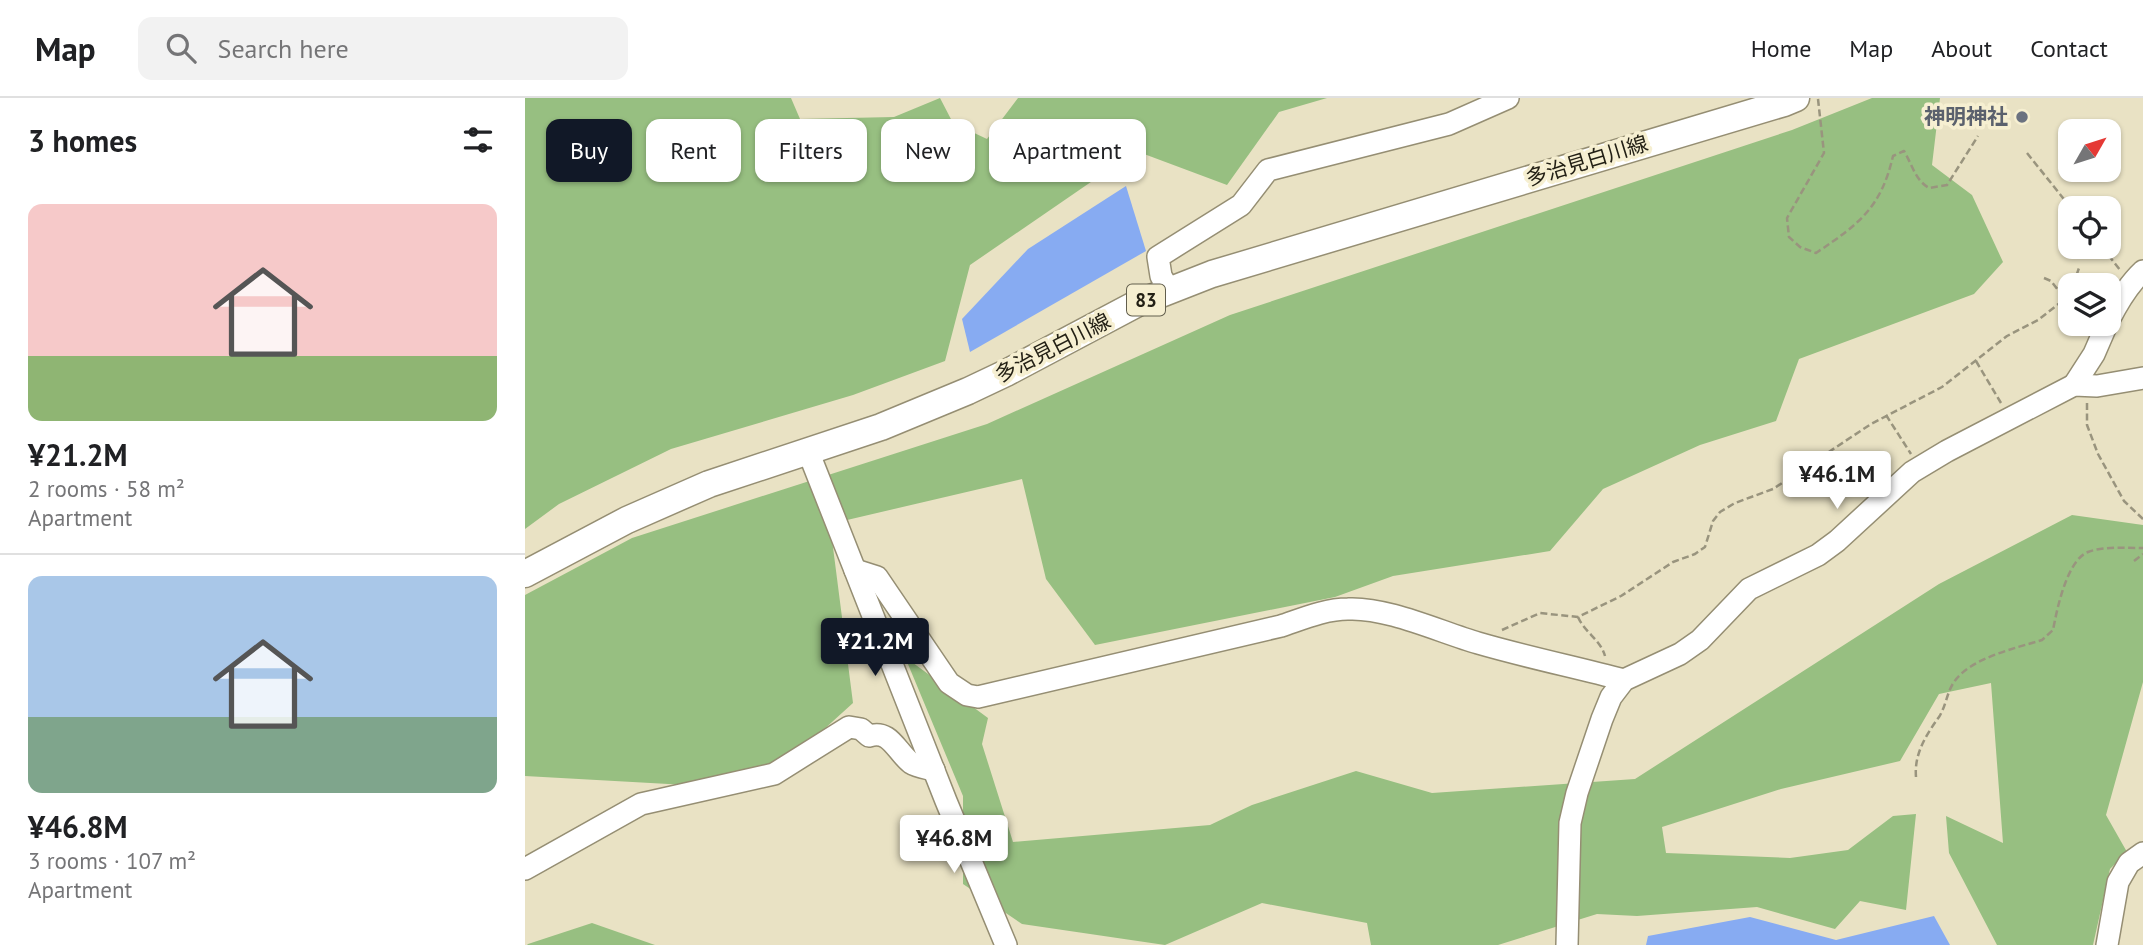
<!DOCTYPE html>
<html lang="en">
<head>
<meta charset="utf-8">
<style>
	:root { --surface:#fff; --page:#f2f2f2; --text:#202124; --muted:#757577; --line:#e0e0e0; --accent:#111827 }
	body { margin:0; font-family:"PT Sans","Noto Sans JP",sans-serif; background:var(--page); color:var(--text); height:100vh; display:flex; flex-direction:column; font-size:26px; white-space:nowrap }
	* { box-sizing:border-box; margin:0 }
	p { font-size:23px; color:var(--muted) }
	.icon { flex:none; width:38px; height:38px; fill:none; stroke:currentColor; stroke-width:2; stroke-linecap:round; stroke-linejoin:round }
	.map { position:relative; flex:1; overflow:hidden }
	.sheet { display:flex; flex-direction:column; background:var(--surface); width:525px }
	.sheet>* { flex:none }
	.top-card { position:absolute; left:21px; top:21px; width:665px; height:63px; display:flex; gap:14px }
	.needle { width:46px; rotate:51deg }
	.fabs { position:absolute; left:1533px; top:21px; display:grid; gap:14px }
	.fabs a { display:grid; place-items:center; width:63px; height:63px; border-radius:14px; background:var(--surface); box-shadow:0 2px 5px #0004; font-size:35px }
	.price { position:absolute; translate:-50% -60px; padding:0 16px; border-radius:7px; background:#fff; color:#222; font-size:23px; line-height:46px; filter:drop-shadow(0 2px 4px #0008) }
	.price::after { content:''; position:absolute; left:50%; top:42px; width:21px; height:16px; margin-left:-10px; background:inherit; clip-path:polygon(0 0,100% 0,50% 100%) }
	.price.selected { background:var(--accent); color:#fff }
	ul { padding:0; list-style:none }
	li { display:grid; align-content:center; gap:14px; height:371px; padding:0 28px }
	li+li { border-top:2px solid var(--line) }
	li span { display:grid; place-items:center; height:217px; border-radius:14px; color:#555 }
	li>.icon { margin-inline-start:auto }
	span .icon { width:126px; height:126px; fill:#fffc; stroke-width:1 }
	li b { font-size:30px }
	h2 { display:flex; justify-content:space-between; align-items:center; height:84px; padding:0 28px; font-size:30px }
	.chip { padding:0 24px; border-radius:14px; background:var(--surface); box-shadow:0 2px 5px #0004; font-size:24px; line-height:63px }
	.chip.selected { background:var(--accent); color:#fff }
	header { display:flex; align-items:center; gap:42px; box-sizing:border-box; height:98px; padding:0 35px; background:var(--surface); border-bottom:2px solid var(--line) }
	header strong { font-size:33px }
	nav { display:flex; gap:38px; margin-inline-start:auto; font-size:24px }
	.search { width:490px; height:63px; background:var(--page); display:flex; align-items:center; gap:18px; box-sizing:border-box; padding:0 24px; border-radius:14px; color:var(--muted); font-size:26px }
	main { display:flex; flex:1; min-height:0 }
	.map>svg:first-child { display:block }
	.green { fill:#97bf81 }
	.water { fill:#87abf2 }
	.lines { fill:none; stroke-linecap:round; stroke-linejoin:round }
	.minor-casing { stroke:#958e73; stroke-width:24 }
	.major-casing { stroke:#958e73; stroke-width:29 }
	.path { stroke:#99947e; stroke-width:2.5; stroke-dasharray:7 3.5; stroke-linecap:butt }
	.minor { stroke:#fff; stroke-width:21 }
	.major { stroke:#fff; stroke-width:26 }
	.worship-dot { fill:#6b7280; stroke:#f6efd1; stroke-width:2.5 }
	.labels { text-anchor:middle; stroke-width:7; stroke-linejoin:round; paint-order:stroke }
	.shield { fill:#f6efd1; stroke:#625e4d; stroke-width:2 }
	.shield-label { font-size:19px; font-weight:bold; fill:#232015 }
	.worship-label { font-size:21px; font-weight:bold; fill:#5b616d; stroke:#f6efd1; text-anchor:end }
	.street-label { font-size:21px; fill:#232015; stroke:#f6efd1 }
</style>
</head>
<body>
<header>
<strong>Map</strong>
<div class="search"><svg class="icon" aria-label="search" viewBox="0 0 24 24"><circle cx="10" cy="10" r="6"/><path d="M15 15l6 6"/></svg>Search here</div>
<nav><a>Home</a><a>Map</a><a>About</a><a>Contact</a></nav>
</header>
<main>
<section class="sheet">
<h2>3 homes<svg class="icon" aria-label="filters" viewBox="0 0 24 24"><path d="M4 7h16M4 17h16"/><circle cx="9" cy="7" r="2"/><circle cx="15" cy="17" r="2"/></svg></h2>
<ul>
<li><span style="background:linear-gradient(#f6c9c9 70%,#8fb573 0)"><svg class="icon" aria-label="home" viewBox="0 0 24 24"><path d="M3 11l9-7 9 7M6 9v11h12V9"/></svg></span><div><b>¥21.2M</b><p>2 rooms · 58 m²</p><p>Apartment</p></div></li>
<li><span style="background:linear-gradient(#a9c7e8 65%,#7fa58c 0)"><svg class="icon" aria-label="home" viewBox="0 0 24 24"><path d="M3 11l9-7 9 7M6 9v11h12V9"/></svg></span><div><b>¥46.8M</b><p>3 rooms · 107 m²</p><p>Apartment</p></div></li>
</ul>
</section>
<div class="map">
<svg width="1618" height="847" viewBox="0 0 1618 847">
	<rect width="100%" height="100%" fill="#e9e2c4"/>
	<g class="green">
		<path d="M 0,0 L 266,0 L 275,21 L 369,19 L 415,0 L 428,25 L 462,41 L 493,0 L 802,0 L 754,14 L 702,87 L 611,53 L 445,167 L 420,263 L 328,297 L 146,351 L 34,406 L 0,431 Z"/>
		<path d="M 1347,0 L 1415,0 L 1407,67 L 1447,97 L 1478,164 L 1449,196 L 1274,261 L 1251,323 L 1175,347 L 1078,391 L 1025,453 L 868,478 L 810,499 L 570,547 L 521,481 L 497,381 L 305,426 L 328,605 L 233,691 L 0,678 L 0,497 L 107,440 L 462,326 L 705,217 L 1267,32 Z"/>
		<path d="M 1547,417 L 1618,427 L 1618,584 L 1581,717 L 1602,754 L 1585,771 L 1568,847 L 1472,847 L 1424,755 L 1421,718 L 1478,745 L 1466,585 L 1414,596 L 1375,663 L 1256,691 L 1137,729 L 1141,755 L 1265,760 L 1323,752 L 1368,718 L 1391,716 L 1381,812 L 1335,803 L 1310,831 L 1232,809 L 1112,818 L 1072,816 L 973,847 L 846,847 L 842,825 L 737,805 L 640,847 L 497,826 L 438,786 L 438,698 L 380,559 L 463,620 L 457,646 L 488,744 L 685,727 L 727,707 L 831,673 L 907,695 L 1110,681 L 1414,486 Z"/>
		<path d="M 67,825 L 130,847 L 2,847 L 3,846 Z"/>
	</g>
	<g class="water">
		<path d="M 601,88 L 621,153 L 445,254 L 437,221 L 503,151 Z"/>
		<path d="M 1409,818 L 1425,847 L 1121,847 L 1123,838 L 1225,819 L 1311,842 Z"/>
	</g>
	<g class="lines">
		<defs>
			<g id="minor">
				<path d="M 644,192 L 636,178 L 633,159 L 716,107 L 743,72 L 924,26 L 983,0"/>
				<path d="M 1584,222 C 1593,204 1603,187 1618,173"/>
				<path d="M 1549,287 L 1569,256 L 1582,226"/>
				<path d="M 283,353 L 421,703 L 481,847"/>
				<path d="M 330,472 L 352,479 L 424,585 L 442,597 L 453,599 L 756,528 C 777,521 800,511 823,511 C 862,509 915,534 953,545 C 1001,559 1050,569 1099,582"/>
				<path d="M 0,771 L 116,706 L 249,676 L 324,629 L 336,631 L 344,638 C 365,631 371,653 386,665 C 392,669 401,670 409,672"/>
				<path d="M 1042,847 L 1045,725 L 1052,695 L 1077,621 L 1086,599 L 1099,582 L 1155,556 L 1175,542 L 1224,491 L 1293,457 L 1312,443 L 1387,374 L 1422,353 L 1549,287 L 1572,288 L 1618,280"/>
				<path d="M 1582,847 L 1593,784 L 1604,765 L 1618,755"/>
			</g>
			<path id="major" d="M 0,476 L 102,422 L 184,386 L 356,329 L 443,293 L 481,275 L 613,205 L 687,176 L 1259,5 L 1271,0"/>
		</defs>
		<use href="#minor" class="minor-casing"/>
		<use href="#major" class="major-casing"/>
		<g class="path">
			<path d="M 1293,1 L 1299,55 L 1262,120 L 1264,139 L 1275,149 L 1291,155 C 1334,126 1356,110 1368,58 L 1379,53 C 1387,66 1390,82 1404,90 L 1422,87 L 1453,38"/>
			<path d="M 1502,55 L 1546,110"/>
			<path d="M 1577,149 L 1595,172"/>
			<path d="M 1519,180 L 1526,183 L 1540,201"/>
			<path d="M 1548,187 L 1554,170"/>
			<path d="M 1555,226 L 1558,236"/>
			<path d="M 1451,263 L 1476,305"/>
			<path d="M 1562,305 L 1562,327 L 1573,356 L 1599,403 L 1618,421"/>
			<path d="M 1361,317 L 1386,356"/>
			<path d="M 1609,463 L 1618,456"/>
			<path d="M 1053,519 C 1060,535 1075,541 1080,558"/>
			<path d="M 977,532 L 1015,515 L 1053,519 L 1096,498 L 1148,464 L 1170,456 L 1180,449 L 1188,423 L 1195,414 L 1210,405 L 1248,391 L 1346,326 L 1417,289 L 1482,238 L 1513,222 L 1540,201 L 1545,204"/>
			<path d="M 1391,679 C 1389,656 1401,637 1414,619 C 1421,608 1422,594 1429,584 C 1445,560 1491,550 1517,542 L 1528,532 C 1532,511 1542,462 1563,454 C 1579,448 1601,450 1618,450"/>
		</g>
		<use href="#minor" class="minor"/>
		<use href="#major" class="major"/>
	</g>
	<circle class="worship-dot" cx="1497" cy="19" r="7"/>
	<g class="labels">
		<rect class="shield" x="602" y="186.5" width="38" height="31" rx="5"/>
		<g class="shield-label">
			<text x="621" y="209">83</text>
		</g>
		<g class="worship-label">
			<text x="1483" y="26">神明神社</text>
		</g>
		<g class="street-label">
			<text transform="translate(1062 63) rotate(-17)" y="7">多治見白川線</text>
			<text transform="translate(528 250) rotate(-27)" y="7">多治見白川線</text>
		</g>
	</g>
</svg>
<div class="fabs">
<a><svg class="needle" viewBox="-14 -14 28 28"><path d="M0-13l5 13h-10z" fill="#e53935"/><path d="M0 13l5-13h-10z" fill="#757577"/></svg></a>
<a><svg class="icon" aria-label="locate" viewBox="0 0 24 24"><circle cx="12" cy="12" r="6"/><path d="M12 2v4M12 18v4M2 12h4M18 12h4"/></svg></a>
<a><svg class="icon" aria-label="layers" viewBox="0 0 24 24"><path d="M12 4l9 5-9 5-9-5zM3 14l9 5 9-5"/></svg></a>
</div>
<b class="price" style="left:1312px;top:413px">¥46.1M</b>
<b class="price selected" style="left:350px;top:580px">¥21.2M</b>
<b class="price" style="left:429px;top:777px">¥46.8M</b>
<div class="top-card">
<a class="chip selected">Buy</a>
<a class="chip">Rent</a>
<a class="chip">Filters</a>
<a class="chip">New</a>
<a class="chip">Apartment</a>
</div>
</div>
</main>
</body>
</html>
